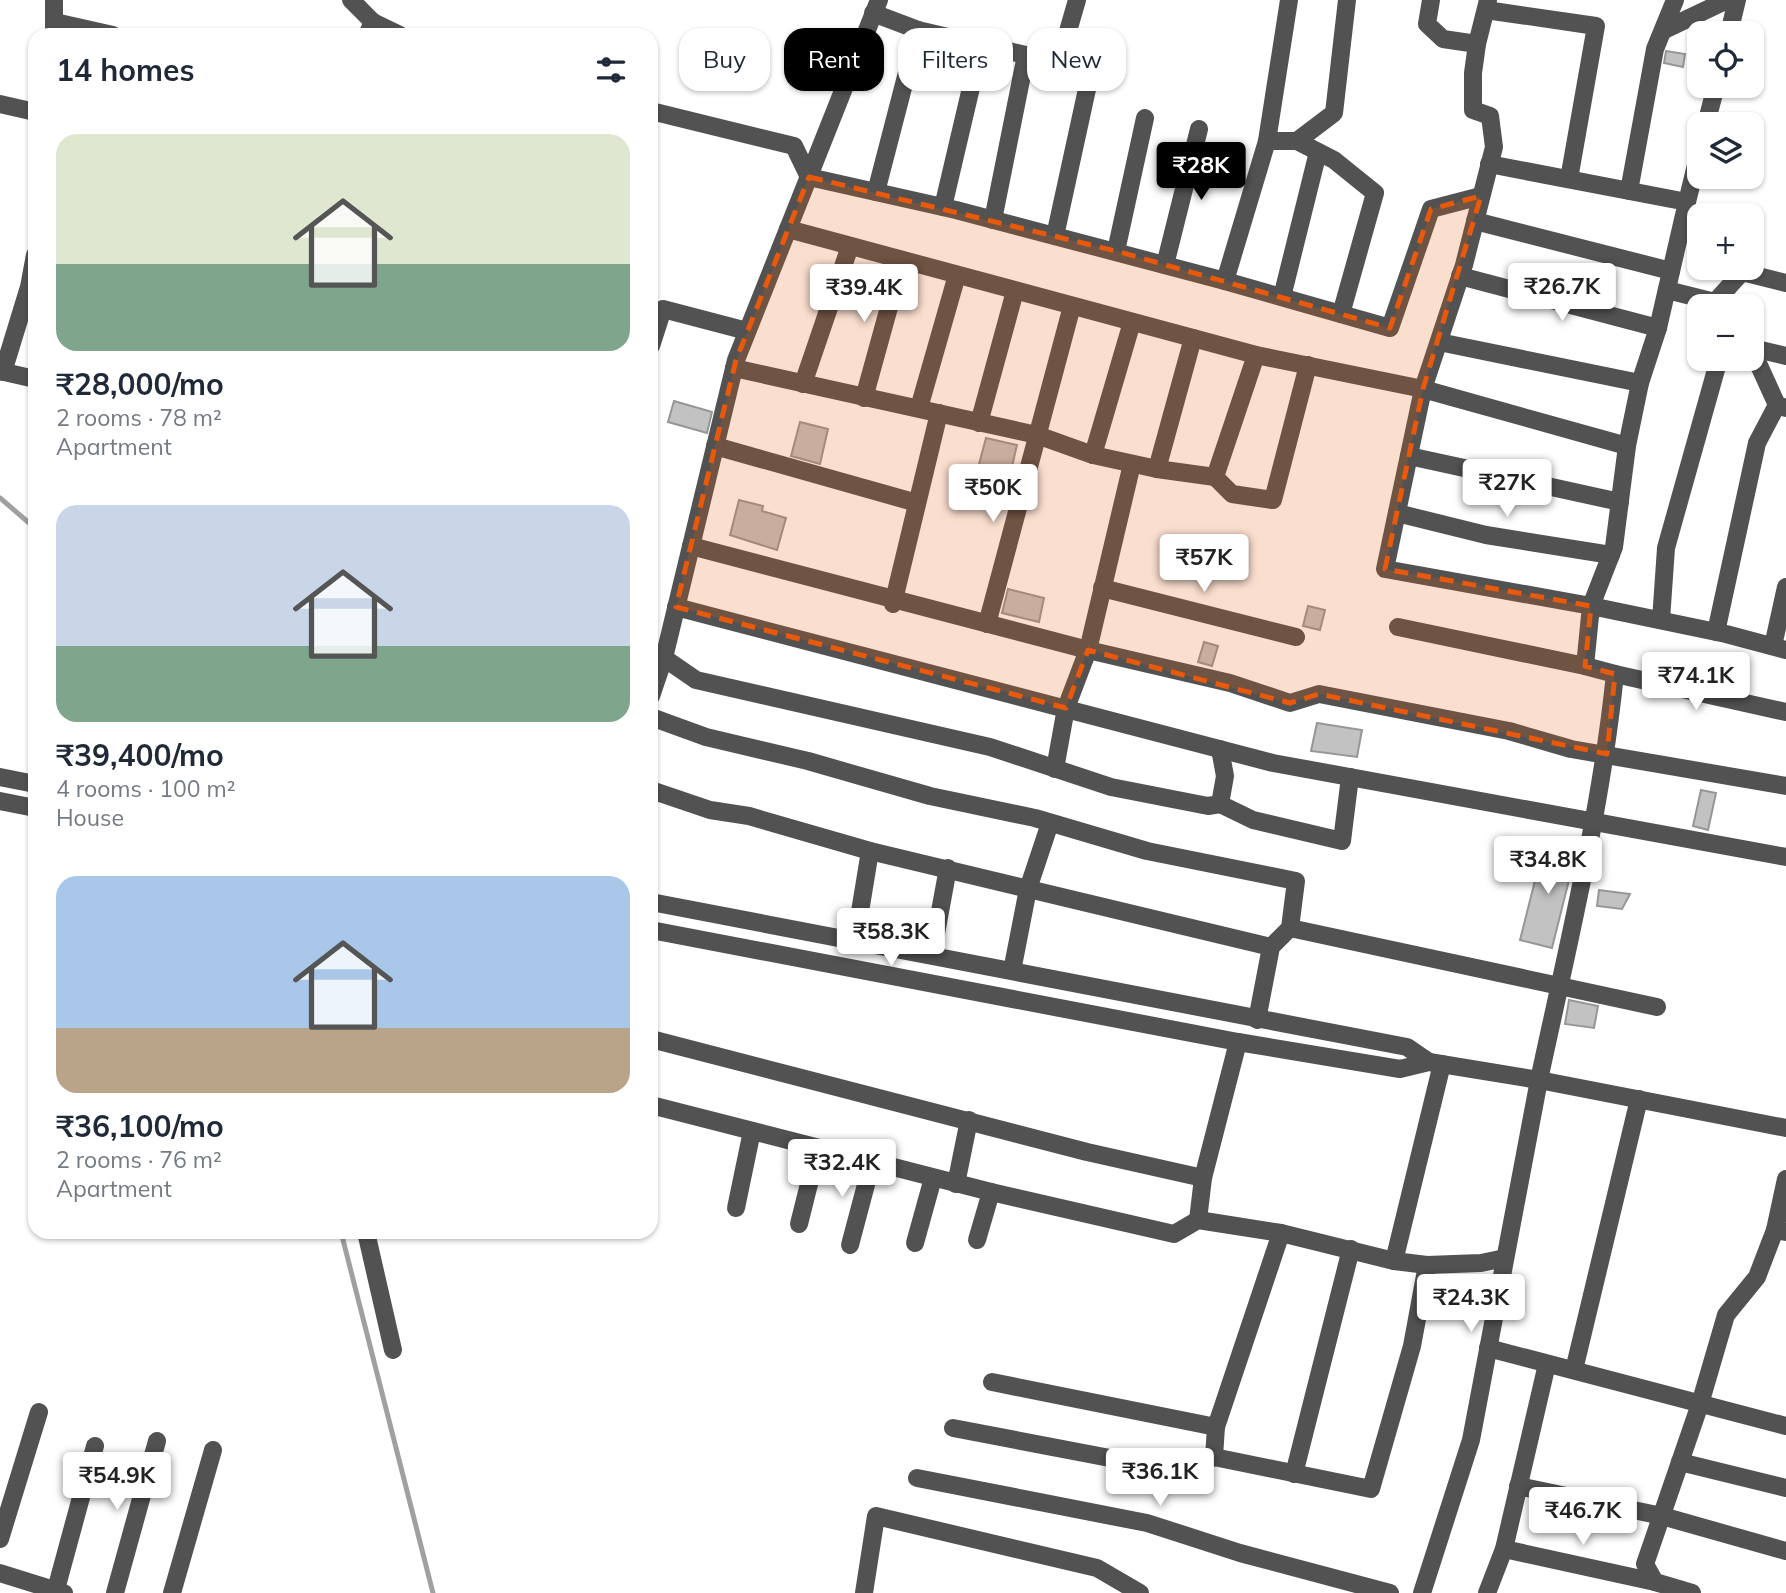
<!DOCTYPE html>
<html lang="en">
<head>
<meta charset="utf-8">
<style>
	:root { --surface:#fff; --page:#f6f6f7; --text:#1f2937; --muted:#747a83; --accent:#000 }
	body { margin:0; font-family:Mulish,sans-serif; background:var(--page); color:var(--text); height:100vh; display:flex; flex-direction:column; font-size:26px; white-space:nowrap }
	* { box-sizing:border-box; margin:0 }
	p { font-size:23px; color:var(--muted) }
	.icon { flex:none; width:38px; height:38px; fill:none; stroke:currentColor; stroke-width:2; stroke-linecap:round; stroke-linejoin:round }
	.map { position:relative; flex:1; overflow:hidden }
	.details { position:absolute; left:28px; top:28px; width:630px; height:1211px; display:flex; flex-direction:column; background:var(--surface); border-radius:21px; box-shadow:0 2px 5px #0004 }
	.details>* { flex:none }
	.top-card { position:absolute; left:679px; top:28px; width:665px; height:63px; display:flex; gap:14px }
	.buttons { position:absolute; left:1687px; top:21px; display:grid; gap:14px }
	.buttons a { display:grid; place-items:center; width:77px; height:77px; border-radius:14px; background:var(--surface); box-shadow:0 2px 5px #0004; font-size:35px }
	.price { position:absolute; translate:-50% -60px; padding:0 16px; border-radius:7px; background:#fff; color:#222; font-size:23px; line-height:46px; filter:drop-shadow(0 2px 4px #0008) }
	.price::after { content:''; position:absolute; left:50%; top:42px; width:21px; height:16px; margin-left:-10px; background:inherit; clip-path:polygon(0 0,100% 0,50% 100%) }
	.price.current { background:var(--accent); color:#fff }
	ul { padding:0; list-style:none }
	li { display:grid; align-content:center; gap:14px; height:371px; padding:0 28px }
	li span { display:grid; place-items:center; height:217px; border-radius:21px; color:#555 }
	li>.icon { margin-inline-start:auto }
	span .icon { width:126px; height:126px; fill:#fffc; stroke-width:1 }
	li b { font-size:30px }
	h2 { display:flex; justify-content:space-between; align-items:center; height:84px; padding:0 28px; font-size:30px }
	.tag { padding:0 24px; border-radius:21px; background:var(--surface); box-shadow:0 2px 5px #0004; font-size:24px; line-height:63px }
	.tag.current { background:var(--accent); color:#fff }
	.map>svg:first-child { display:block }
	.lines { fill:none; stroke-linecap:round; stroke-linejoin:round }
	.stream { stroke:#a0a0a0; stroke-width:5 }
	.building { fill:#c2c2c2; stroke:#969696; stroke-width:2 }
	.minor { stroke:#525252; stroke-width:18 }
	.marked { fill:#e8590c; fill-opacity:0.2; stroke:#e8590c; stroke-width:5; stroke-dasharray:14 9; stroke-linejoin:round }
</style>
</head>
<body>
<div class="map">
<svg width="1786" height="1593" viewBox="0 0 1786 1593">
	<rect width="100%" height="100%" fill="#fff"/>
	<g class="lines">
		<g class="stream">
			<path d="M 0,498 L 35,528"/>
			<path d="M 341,1232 L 433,1593"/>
		</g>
	</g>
	<g class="building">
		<path d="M 1666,51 L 1685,54 L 1683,67 L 1664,63 Z"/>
		<path d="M 674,401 L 712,412 L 707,433 L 668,422 Z"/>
		<path d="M 800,422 L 828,429 L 820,464 L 791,456 Z"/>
		<path d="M 986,438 L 1017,445 L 1010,475 L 978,468 Z"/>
		<path d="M 739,500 L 763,506 L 762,511 L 786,518 L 777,550 L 730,535 Z"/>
		<path d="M 1008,589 L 1044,598 L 1039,622 L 1002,613 Z"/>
		<path d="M 1308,606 L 1325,610 L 1320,630 L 1303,626 Z"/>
		<path d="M 1204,642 L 1218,646 L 1212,666 L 1198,662 Z"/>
		<path d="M 1317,723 L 1362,730 L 1357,757 L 1311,751 Z"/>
		<path d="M 1701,790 L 1716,793 L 1708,830 L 1693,826 Z"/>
		<path d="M 1544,845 L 1576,852 L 1552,948 L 1520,940 Z"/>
		<path d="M 1599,890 L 1630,894 L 1622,909 L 1597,906 Z"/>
		<path d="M 1569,1000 L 1598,1006 L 1594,1028 L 1565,1024 Z"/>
	</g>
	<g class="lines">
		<g class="minor">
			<path d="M 54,0 L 54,35"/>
			<path d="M 351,0 L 373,22"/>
			<path d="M 1289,0 L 1267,141 L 1297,141 L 1334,113 L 1347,0"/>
			<path d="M 1431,0 L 1427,24 L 1443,39 L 1477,44 L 1488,0"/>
			<path d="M 1486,10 L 1596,26 L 1569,179"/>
			<path d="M 873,13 L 918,30"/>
			<path d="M 55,22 L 113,35"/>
			<path d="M 1664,30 L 1727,0"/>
			<path d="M 1729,33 L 1737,0"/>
			<path d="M 367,35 L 373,22 L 400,35"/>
			<path d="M 1058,66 L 1077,0"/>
			<path d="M 0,104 L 35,112"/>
			<path d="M 651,111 L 794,146 L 809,177 L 956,210 L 1225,281 L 1267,141"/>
			<path d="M 1706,124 L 1716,86"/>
			<path d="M 1297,141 L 1334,160 L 1375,193 L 1341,314"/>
			<path d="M 1489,164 L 1687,202 L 1658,328"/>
			<path d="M 1629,191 L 1655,49 L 1675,0"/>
			<path d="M 876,192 L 918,30 L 1026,55 L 1089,80 L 1055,236"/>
			<path d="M 1687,202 L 1699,153"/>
			<path d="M 943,207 L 981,45"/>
			<path d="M 993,220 L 1026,55"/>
			<path d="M 1475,221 L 1671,271"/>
			<path d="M 788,229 L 1256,355 L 1423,389 L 1464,265 L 1494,147 L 1490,116 L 1473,110 L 1473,73 L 1477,44"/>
			<path d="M 1116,251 L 1145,118"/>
			<path d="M 1165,265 L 1199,129"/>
			<path d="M 1460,276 L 1658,328 L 1640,383"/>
			<path d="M 1225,281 L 1390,328 L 1431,209 L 1481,196"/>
			<path d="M 1667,290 L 1715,302 L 1718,306"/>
			<path d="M 1282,297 L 1318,152"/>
			<path d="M 1715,302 L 1742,272 L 1786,283"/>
			<path d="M 1439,342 L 1640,383 L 1627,446"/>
			<path d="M 651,346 L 663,309 L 747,331"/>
			<path d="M 1752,348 L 1786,356"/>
			<path d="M 1752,350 L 1777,405 L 1786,408"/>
			<path d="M 734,368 L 1037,435 L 1093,455 L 1157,469 L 1215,477 L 1256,355"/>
			<path d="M 0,371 L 35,379"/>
			<path d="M 3,372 L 29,287 L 35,255"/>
			<path d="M 803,384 L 850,246"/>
			<path d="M 864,398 L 902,260"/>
			<path d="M 919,408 L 957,275"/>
			<path d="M 979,423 L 1015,291"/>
			<path d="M 715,446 L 917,503"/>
			<path d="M 1093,455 L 1132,322"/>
			<path d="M 1409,456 L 1620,502"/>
			<path d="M 1157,469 L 1193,338"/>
			<path d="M 1215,477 L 1232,494 L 1273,500 L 1308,365"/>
			<path d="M 1397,513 L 1486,535 L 1611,555"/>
			<path d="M 691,546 L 1088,650 L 1230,683 L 1290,703 L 1319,694 L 1509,731 L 1571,749 L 1786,786"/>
			<path d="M 1102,588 L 1296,637"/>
			<path d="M 893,604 L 939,413"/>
			<path d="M 676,607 L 1273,763 L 1786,857"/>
			<path d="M 1661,620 L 1666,548 L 1719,359"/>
			<path d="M 987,624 L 1072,306"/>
			<path d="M 1398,627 L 1585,666"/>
			<path d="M 1716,632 L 1757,443 L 1777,405"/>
			<path d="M 1773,646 L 1786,587"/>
			<path d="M 1786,650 L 1726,634 L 1591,606 L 1614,547 L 1627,446 L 1423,389 L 1385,569 L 1591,606 L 1585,666 L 1615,674 C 1601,811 1568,945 1539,1080 L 1786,1128"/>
			<path d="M 664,658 L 696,680 L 990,747 L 1111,787 L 1208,806 L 1220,804 L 1225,776 L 1220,749"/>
			<path d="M 1615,674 L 1786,712"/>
			<path d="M 651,696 L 664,658 L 736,360 L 879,0"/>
			<path d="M 651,717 L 706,737 L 808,761 L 930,796 L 1035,818 L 1147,851 L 1296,881 L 1290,928 L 1271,947 L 1257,1020"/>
			<path d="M 1055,769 L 1066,708 L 1088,650 L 1132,464"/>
			<path d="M 0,777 L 35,784"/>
			<path d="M 651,790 L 710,810 L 749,816 L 870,851 L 1271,947"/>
			<path d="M 0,801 L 35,808"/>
			<path d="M 1220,804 L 1253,820 L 1342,841 L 1350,777"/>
			<path d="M 651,902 L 1407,1047 L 1429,1062"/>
			<path d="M 1290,928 L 1657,1007"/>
			<path d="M 651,930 L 1238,1042 L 1400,1069 L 1429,1062 L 1539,1080 L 1471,1440 L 1422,1593"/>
			<path d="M 855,942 L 870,851"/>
			<path d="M 932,955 L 948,868"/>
			<path d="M 1012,971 L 1028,889 L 1050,823"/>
			<path d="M 651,1039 L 1087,1152 L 1203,1178"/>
			<path d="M 651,1105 L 991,1192 L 1174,1234 L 1198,1220 L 1281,1233 L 1394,1261 L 1427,1265 L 1481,1263 L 1505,1258"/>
			<path d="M 1786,1179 L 1775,1230 L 1786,1232"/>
			<path d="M 956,1184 L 969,1120"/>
			<path d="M 736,1208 L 752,1131"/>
			<path d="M 1198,1220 L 1203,1178 L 1238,1042"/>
			<path d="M 799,1224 L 818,1148"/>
			<path d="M 366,1232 L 393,1350"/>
			<path d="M 977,1240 L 991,1192"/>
			<path d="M 915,1243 L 933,1178"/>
			<path d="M 850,1245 L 872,1162"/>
			<path d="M 1394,1261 L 1442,1064"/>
			<path d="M 1488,1348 L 1786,1426"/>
			<path d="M 1574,1370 L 1639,1099"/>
			<path d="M 1216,1427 L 1281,1233"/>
			<path d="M 953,1428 L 1178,1471 L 1214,1457 L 1216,1427 L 992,1382"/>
			<path d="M 1214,1457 L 1371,1489 L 1412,1346 L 1427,1265"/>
			<path d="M 1680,1462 L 1786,1488"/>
			<path d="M 1294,1474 L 1351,1249"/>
			<path d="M 917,1478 L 1147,1523 L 1240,1553 L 1390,1593"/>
			<path d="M 1518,1486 L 1662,1516 L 1786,1551"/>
			<path d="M 0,1539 L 39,1412"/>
			<path d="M 1504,1549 L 1655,1582"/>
			<path d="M 0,1573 L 64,1593"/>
			<path d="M 55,1593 L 95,1446"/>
			<path d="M 115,1593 L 157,1441"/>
			<path d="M 172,1593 L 213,1450"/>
			<path d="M 864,1593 L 876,1516 L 1097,1568 L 1140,1593"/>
			<path d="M 1487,1593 L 1504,1549 L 1547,1364"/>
			<path d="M 1692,1593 L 1655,1582 L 1645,1564 L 1700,1404 L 1726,1315 L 1757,1277 L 1775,1230"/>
		</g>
	</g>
	<path class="marked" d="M 809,177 L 1116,251 L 1390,328 L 1431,209 L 1481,196 L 1423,389 L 1385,569 L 1591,606 L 1585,666 L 1615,674 L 1607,754 L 1319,694 L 1290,703 L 1088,650 L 1066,708 L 676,607 L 736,360 Z"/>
</svg>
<div class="buttons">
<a><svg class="icon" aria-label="locate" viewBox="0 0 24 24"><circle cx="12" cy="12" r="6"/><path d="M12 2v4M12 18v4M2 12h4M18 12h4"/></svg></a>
<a><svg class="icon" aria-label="layers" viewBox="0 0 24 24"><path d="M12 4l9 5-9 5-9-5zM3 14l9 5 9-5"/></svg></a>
<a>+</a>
<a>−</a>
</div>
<b class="price current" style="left:1201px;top:202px">₹28K</b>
<b class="price" style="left:1562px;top:323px">₹26.7K</b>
<b class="price" style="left:864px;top:324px">₹39.4K</b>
<b class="price" style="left:1507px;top:519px">₹27K</b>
<b class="price" style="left:993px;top:524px">₹50K</b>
<b class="price" style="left:1204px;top:594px">₹57K</b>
<b class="price" style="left:1696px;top:712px">₹74.1K</b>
<b class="price" style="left:1548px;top:896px">₹34.8K</b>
<b class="price" style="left:891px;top:968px">₹58.3K</b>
<b class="price" style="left:842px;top:1199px">₹32.4K</b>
<b class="price" style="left:1471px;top:1334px">₹24.3K</b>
<b class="price" style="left:1160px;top:1508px">₹36.1K</b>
<b class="price" style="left:117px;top:1512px">₹54.9K</b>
<b class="price" style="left:1583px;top:1547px">₹46.7K</b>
<div class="top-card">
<a class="tag">Buy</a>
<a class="tag current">Rent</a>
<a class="tag">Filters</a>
<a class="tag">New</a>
</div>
<section class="details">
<h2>14 homes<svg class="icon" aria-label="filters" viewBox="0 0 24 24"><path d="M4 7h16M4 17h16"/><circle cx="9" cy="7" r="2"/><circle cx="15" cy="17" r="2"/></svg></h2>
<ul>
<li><span style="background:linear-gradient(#dfe7d0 60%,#7fa58c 0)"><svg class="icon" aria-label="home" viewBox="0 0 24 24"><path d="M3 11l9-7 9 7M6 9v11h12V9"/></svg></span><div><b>₹28,000/mo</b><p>2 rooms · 78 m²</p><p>Apartment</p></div></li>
<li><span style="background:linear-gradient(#c9d6e8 65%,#7fa58c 0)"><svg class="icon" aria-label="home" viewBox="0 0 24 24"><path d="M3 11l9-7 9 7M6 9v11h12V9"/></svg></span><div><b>₹39,400/mo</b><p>4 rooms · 100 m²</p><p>House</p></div></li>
<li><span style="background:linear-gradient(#a9c7e8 70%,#b9a48a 0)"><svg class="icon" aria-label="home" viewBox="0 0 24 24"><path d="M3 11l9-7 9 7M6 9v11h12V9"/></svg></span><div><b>₹36,100/mo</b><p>2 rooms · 76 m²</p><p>Apartment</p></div></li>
</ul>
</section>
</div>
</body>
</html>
